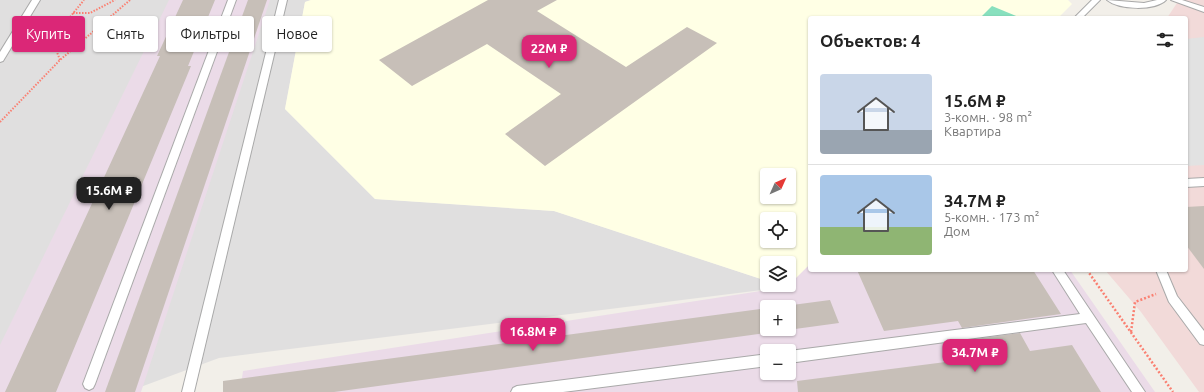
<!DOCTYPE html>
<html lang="ru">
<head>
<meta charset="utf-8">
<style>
	:root { --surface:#fff; --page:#f2f2f2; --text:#222; --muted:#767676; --line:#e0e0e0; --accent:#db2777 }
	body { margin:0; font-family:Ubuntu,sans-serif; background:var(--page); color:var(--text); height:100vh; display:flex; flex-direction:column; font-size:15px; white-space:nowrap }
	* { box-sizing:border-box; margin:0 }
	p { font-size:13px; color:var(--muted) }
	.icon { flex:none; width:22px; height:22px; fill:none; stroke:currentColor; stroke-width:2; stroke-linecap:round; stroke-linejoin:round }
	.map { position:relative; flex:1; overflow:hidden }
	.drawer { position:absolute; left:808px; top:16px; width:380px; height:256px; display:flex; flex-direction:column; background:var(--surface); border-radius:4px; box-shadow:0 1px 3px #0004 }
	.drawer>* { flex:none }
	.banner { position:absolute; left:12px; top:16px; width:380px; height:36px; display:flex; gap:8px }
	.needle { width:26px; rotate:45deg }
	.fabs { position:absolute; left:760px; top:168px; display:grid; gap:8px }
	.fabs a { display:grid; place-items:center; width:36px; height:36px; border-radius:4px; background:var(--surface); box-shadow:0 1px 3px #0004; font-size:20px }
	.price { position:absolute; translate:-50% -34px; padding:0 9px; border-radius:8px; background:var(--accent); color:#fff; font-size:13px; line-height:26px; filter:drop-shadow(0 1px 2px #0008) }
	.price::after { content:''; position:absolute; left:50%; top:24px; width:12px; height:9px; margin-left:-6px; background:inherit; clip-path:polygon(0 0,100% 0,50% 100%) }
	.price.on { background:#222; color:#fff }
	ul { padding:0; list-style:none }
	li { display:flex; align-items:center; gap:12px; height:100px; padding:0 12px }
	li+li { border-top:1px solid var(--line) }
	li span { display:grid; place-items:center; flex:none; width:112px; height:80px; border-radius:4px; color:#555 }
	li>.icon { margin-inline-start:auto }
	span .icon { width:48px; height:48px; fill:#fffc; stroke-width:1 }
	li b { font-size:17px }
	h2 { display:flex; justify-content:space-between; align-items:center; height:48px; padding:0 12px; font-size:17px }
	.pill { padding:0 14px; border-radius:4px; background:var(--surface); box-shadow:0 1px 3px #0004; font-size:14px; line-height:36px }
	.pill.on { background:var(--accent); color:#fff }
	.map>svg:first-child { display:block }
	.residential { fill:#e0dfdf }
	.commercial { fill:#f2dad9 }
	.industrial { fill:#ebdbe8; fill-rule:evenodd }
	.education { fill:#ffffe5; fill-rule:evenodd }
	.pitch { fill:#88e0be }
	.parking { fill:#e2e2e2 }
	.building { fill:#c7bfb8 }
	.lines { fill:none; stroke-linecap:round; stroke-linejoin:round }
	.service-casing { stroke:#a9a9a9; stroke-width:2 }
	.path-far1 { stroke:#fa8072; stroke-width:2; stroke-dasharray:1.5 1.5; stroke-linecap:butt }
	.path { stroke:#fa8072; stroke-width:2.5; stroke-dasharray:2 2; stroke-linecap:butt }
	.service { fill:#fff; fill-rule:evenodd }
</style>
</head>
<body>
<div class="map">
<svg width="1204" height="392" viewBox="0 0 1204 392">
	<rect width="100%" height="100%" fill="#f2efe9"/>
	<path class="residential" d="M 0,0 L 311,0 L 305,2 L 285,109 L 375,199 L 554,211 L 767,281 L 767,285 L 779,285 L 786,287 L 219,358 L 127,392 L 0,392 Z"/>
	<path class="commercial" d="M 1179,0 L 1204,0 L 1204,392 L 1199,392 L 1141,312 L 1105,270 L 1186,270 L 1186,18 L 1167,18 Z"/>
	<g class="industrial">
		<path d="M 169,0 L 270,0 L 141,392 L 0,392 L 0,345 Z"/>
		<path d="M 810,264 L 810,270 L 1070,270 L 1155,392 L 240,392 L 243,371 L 786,287 ZM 767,307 L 789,307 L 789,329 L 767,329 ZM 767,351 L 789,351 L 789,373 L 767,373 Z"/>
	</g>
	<path class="education" d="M 311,0 L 1068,0 L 1072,4 L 1058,18 L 810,18 L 810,264 L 789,285 L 789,263 L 767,263 L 767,281 L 554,211 L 375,199 L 285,109 L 305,2 ZM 767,175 L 789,175 L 789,197 L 767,197 ZM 767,219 L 789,219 L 789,241 L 767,241 Z"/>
	<path class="pitch" d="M 992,6 L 1021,18 L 980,18 Z"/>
	<path class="parking" d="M 1204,37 L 1204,165 L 1186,166 L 1186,39 Z"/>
	<g class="building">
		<path d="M 183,0 L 215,0 L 188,66 L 191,66 L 56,392 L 5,392 L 160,56 L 157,56 Z"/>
		<path d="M 248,0 L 267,0 L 135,392 L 105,392 Z"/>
		<path d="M 488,0 L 557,0 L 537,11 L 626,67 L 687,27 L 717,43 L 545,166 L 505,134 L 561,94 L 487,44 L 412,86 L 379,60 Z"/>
		<path d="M 1204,206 L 1204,269 L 1186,245 L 1186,207 Z"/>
		<path d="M 857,270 L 1033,270 L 1061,314 L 962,328 L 958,321 L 884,331 Z"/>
		<path d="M 830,300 L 839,323 L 334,392 L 223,392 L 223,381 L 767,308 L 767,329 L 789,329 L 789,307 L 777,307 Z"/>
		<path d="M 1020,333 L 1030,351 L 1072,345 L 1101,392 L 798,392 L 797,381 L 977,358 L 968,340 Z"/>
	</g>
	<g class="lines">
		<defs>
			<g id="service">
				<path d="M 32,0 L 40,0 L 3,61 L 0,62 L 0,52 Z"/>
				<path d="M 228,0 L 236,0 L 95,384 L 93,388 L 89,390 L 85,388 L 83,384 Z"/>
				<path d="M 279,0 L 287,0 L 194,392 L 182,392 Z"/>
				<path d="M 1092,0 L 1100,0 L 1082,18 L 1074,18 Z"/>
				<path d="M 1107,0 L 1144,3 L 1157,0 L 1166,0 C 1155,11 1119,10 1107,0 Z"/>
				<path d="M 1171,0 L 1182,0 L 1204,7 L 1204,12 Z"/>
				<path d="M 1204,178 L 1204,186 L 1186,187 L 1186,179 Z"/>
				<path d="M 1052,270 L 1063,270 L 1145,392 L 1132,392 L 1086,323 L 789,363 L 789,351 L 1080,314 Z"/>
				<path d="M 1156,270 L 1166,270 L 1177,296 L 1204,331 L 1204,345 L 1200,344 L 1169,302 Z"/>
				<path d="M 767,354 L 767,366 L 563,392 L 511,392 L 513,388 L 517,386 Z"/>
			</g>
		</defs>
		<use href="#service" class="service-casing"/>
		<g class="path-far1">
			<path d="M 73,13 L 90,13 L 115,0"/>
			<path d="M 60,60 L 52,39 L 84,0"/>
			<path d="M 0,122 L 60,60 L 130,0"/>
		</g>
		<g class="path">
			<path d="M 1087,270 L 1173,392"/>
			<path d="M 1131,332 L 1135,302 L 1156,294"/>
		</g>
		<use href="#service" class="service"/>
	</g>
</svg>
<div class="fabs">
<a><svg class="needle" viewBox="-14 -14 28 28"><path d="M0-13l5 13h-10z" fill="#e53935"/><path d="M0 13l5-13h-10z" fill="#767676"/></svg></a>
<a><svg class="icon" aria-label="locate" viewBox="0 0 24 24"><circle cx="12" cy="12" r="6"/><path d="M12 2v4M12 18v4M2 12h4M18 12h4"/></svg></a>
<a><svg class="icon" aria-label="layers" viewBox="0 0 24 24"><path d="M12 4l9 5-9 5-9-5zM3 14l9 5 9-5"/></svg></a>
<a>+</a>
<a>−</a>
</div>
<b class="price" style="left:549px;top:69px">22M ₽</b>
<b class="price on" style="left:109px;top:211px">15.6M ₽</b>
<b class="price" style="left:533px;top:352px">16.8M ₽</b>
<b class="price" style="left:975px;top:373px">34.7M ₽</b>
<div class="banner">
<a class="pill on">Купить</a>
<a class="pill">Снять</a>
<a class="pill">Фильтры</a>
<a class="pill">Новое</a>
</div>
<section class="drawer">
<h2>Объектов: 4<svg class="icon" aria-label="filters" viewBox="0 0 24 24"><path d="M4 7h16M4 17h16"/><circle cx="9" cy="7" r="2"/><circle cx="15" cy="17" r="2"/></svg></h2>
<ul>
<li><span style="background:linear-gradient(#c9d6e8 70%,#9aa5b1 0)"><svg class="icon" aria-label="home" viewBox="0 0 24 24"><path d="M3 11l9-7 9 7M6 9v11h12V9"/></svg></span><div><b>15.6M ₽</b><p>3-комн. · 98 m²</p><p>Квартира</p></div></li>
<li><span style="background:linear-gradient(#a9c7e8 65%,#8fb573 0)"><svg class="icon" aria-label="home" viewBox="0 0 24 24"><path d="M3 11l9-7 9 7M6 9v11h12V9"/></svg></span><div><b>34.7M ₽</b><p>5-комн. · 173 m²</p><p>Дом</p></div></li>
</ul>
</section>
</div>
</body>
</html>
